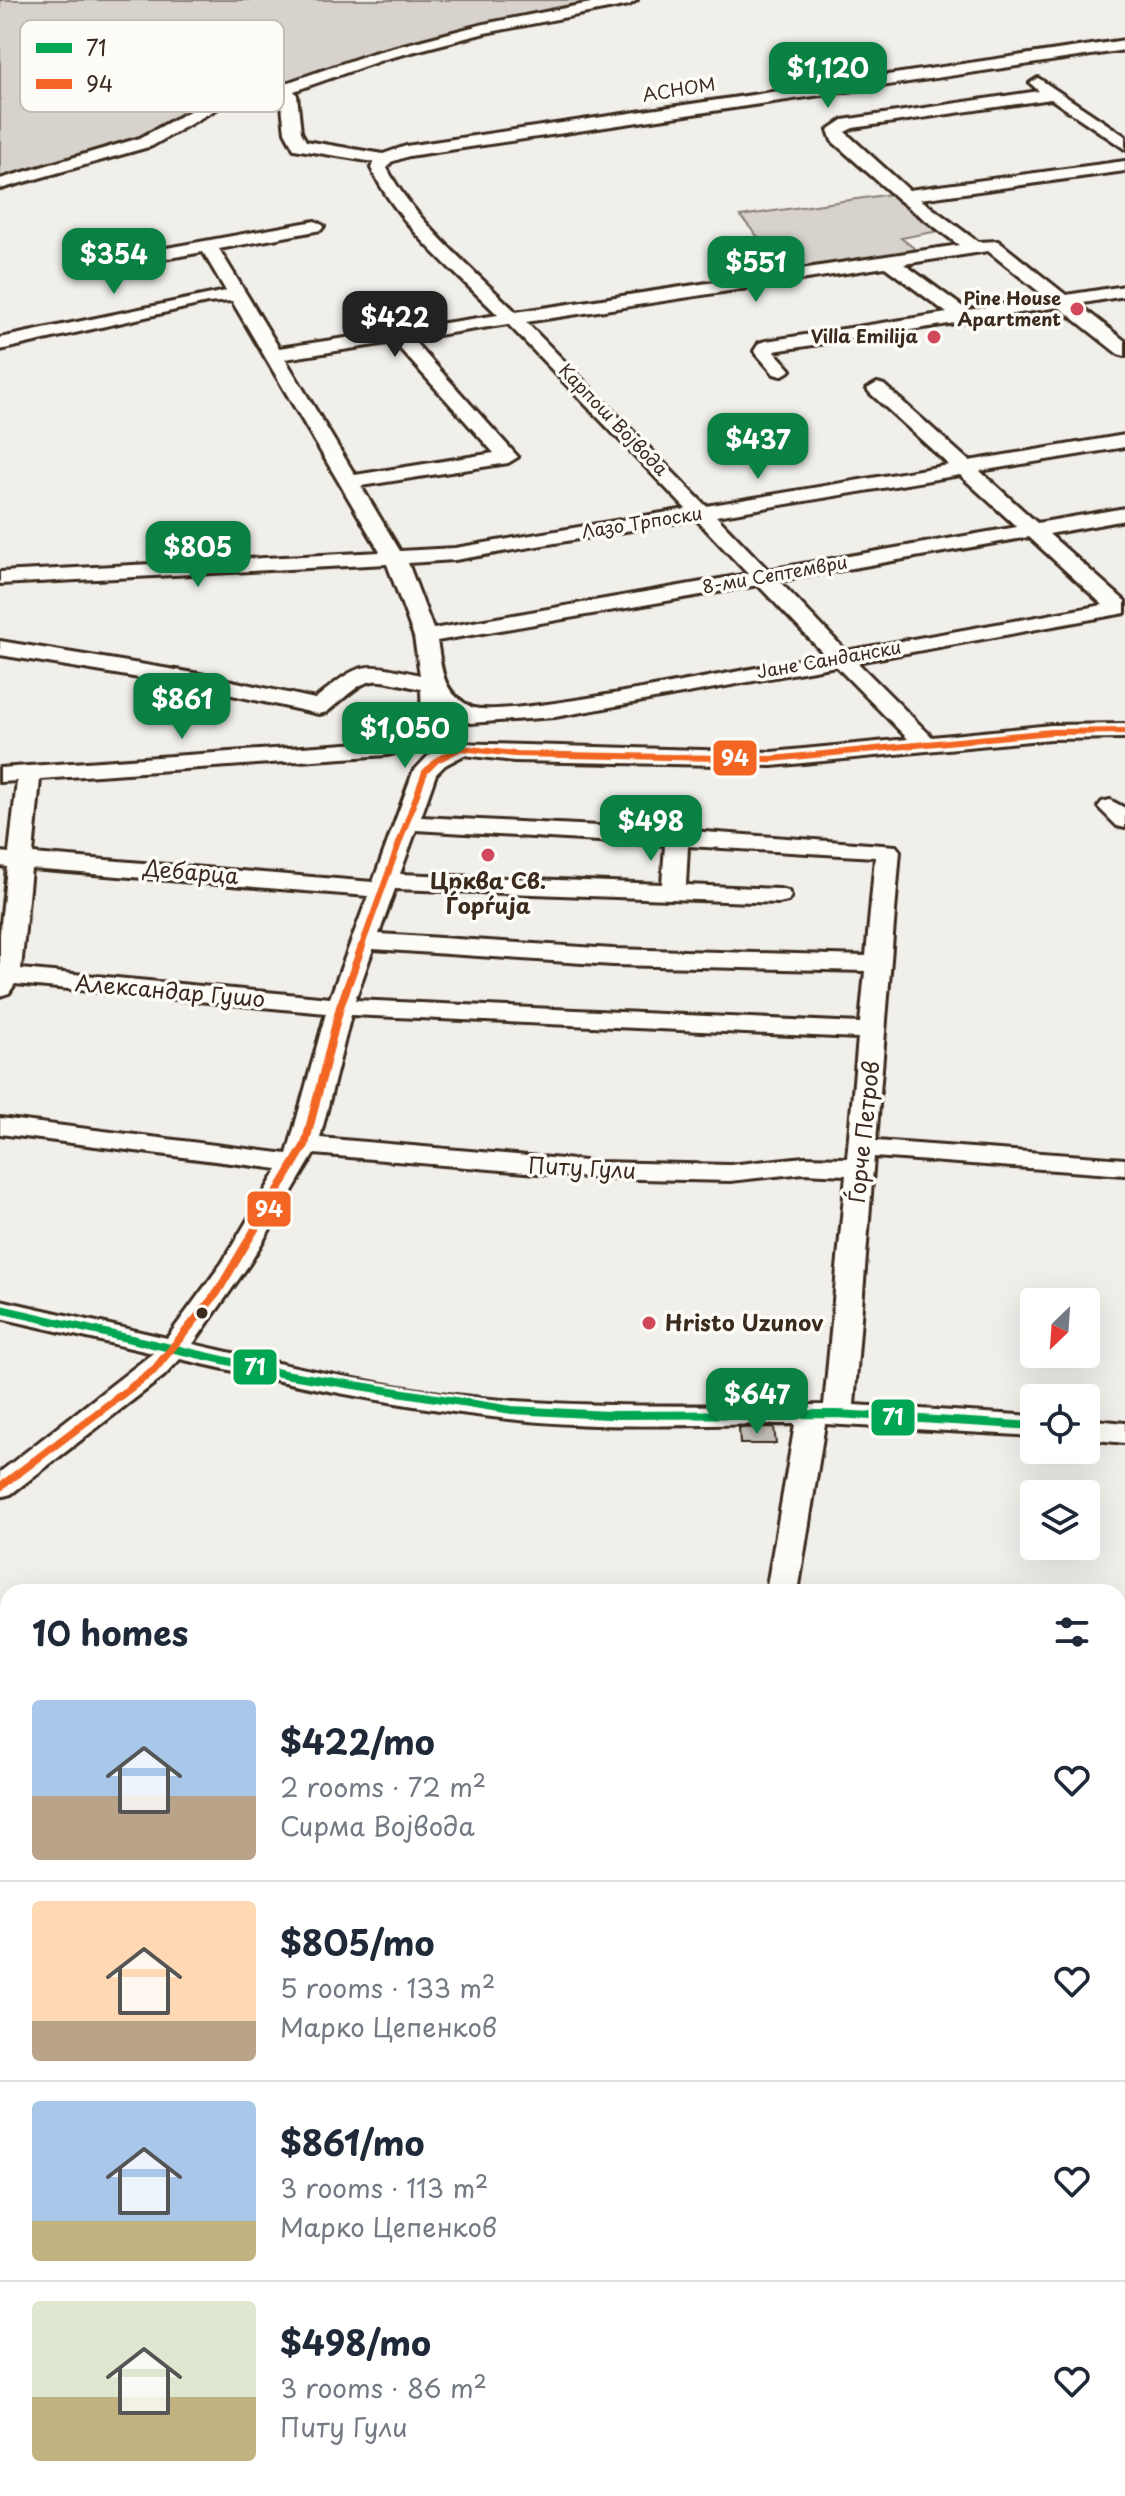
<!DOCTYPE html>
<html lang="en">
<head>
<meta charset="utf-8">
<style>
	:root { --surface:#fff; --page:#f2f2f3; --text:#1f2937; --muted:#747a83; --line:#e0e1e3; --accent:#0b8043 }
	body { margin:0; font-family:"Playpen Sans",sans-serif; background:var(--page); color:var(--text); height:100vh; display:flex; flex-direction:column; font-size:30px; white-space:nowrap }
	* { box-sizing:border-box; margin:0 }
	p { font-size:26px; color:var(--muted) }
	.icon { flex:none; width:44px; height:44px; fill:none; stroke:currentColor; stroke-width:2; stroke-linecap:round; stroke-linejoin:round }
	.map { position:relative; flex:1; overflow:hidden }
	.panel { position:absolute; left:0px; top:1584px; width:1126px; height:912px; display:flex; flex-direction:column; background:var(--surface); border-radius:24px 24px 0 0; box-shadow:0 8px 32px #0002 }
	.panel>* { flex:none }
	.needle { width:52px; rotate:205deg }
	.tools { position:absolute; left:1020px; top:1288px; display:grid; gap:16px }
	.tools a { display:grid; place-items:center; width:80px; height:80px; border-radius:8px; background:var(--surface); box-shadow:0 8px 32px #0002; font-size:40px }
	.price { position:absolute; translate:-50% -68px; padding:0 18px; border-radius:16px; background:var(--accent); color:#fff; font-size:26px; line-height:52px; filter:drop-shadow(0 2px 4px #0008) }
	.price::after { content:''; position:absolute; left:50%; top:48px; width:24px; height:18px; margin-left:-12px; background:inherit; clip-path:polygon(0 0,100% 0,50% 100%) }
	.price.active { background:#222; color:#fff }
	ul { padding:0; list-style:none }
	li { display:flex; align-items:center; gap:24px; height:200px; padding:0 32px }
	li+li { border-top:2px solid var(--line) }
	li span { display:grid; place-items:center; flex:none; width:224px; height:160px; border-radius:8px; color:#555 }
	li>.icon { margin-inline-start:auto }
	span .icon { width:96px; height:96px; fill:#fffc; stroke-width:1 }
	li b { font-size:34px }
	h2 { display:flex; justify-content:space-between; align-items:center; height:96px; padding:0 32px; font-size:34px }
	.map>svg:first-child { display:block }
	.green { fill:#d7d2cc; stroke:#897e75; stroke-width:2 }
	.building { fill:#c1bcb4; stroke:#3b2a1e; stroke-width:2 }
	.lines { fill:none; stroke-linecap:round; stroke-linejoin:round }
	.minor-casing { stroke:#3b2a1e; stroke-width:6 }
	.minor { fill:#fdfcf7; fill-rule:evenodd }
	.bus-1-casing { stroke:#fdfcf7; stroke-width:14 }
	.bus-2-far1-casing { stroke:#fdfcf7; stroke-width:11 }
	.bus-2-casing { stroke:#fdfcf7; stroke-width:14 }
	.bus-1 { stroke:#00a651; stroke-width:8 }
	.bus-2-far1 { stroke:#f26522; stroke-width:6 }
	.bus-2 { stroke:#f26522; stroke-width:8 }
	.poi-dot { fill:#d1495b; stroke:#fdfcf7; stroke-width:3 }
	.bus-dot { fill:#3b2a1e; stroke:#fdfcf7; stroke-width:3 }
	.labels { text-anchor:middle; stroke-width:7; stroke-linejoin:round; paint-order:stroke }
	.far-street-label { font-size:18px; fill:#3b2a1e; stroke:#fdfcf7 }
	.far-poi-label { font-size:18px; font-weight:bold; fill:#3b2a1e; stroke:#fdfcf7; text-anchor:end }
	.street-label { font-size:22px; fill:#3b2a1e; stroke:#fdfcf7 }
	.poi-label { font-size:22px; font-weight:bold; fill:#3b2a1e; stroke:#fdfcf7 }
	.key { fill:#fdfcf7; stroke:#c3bdb6; stroke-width:2 }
	.key-label { font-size:22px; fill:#3b2a1e }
	.line-badge { stroke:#fdfcf7; stroke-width:3 }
	.badge-label { font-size:22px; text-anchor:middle; font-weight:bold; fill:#fff }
</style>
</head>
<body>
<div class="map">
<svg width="1125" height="2496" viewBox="0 0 1125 2496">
	<rect width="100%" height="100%" fill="#f1efea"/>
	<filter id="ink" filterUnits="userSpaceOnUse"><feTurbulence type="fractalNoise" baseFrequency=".0125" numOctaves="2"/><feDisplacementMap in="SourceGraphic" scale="16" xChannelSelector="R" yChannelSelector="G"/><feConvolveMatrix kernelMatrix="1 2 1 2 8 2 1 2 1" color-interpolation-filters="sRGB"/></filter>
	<g filter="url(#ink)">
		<g class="green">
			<path d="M 0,0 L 629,0 L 484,29 L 295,86 L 250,90 L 160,135 L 0,184 Z"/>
			<path d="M 891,194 L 939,231 L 901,238 L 919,252 L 789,273 L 740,216 Z"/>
		</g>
		<path class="building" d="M 774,1427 L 776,1444 L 740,1444 L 739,1428 Z"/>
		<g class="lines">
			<defs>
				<g id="minor">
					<path d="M 606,0 L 637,0 L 629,5 L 485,33 L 385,59 L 294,91 L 297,95 L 301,132 L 306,141 L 383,154 L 406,146 L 1125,40 L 1125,50 L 409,156 L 391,162 L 387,168 C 414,221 474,270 516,312 L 959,245 L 899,200 L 832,141 L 828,130 L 843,120 L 1039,91 L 1030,83 L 1038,78 L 1125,136 L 1125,149 L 1051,99 L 853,128 L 845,132 L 909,190 L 1125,161 L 1125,171 L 920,199 L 978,242 L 998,241 L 1066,295 L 1125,286 L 1125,296 L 1078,304 L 1125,341 L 1125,356 L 1118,354 L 1059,307 L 774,351 L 791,370 L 781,376 L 774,374 L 754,351 L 759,343 L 766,341 L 947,313 L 885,267 L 526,322 L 706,506 L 949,465 L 870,393 L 867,389 L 877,383 L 884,385 L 969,461 L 1125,435 L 1125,447 L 980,471 L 1037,523 L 1125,508 L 1125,520 L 1049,534 L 1125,601 L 1125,613 L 857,662 L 932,737 L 1051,725 L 1125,724 L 1125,738 L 1051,739 L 772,766 L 514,761 L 464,755 L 445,765 L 436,774 L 421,817 L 677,830 L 896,846 L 900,851 L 876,1141 L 1125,1159 L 1125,1175 L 874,1157 L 854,1405 L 1034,1416 L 1034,1436 L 825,1424 L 798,1592 L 766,1592 L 795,1424 C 701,1424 604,1430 509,1419 C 398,1407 289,1384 180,1359 L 164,1376 L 11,1494 L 0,1497 L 0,1472 L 153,1353 L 0,1318 L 0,1300 L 167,1338 L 222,1263 L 278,1169 L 0,1134 L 0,1118 L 287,1154 L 326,1013 L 15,984 L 9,993 L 0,996 L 0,933 L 7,867 L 0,866 L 0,852 L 9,853 L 17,781 L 0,782 L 0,768 L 360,743 L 422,722 L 421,689 C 363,676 372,675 327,712 L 319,714 L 200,688 L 0,655 L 0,641 L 200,674 L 315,699 C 362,661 361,662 420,675 L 414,637 L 387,564 L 0,584 L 0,572 L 380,552 L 232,301 L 207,303 L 0,350 L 0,338 L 226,291 L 203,252 L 112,268 L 103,263 L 106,259 L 315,221 L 324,226 L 321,230 L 219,249 L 279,348 L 498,315 C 454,271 398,225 371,168 L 374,162 L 294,149 L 285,132 L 281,97 L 269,92 L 253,94 L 220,107 L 152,146 L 0,189 L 0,179 L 140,138 L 208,101 L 244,87 L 271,82 L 280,85 L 373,53 L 484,24 ZM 988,251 L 1047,298 L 967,310 L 904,264 ZM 508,324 L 686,509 L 455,548 L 400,551 L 361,486 L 508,463 L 518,457 L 412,339 ZM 394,342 L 494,453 L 355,475 L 285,359 ZM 960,475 L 1017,527 L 768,570 L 716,516 ZM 696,519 L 748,574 L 433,629 L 408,563 L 455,560 ZM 1029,537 L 1103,605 L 846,651 L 779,581 ZM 758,585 L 825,655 C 776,663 499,721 471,707 C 440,690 443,672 437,641 ZM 836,666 L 908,739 L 772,752 L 453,743 L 429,755 L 413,772 L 373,882 L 33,854 L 40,779 L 387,755 L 395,753 L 397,746 L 441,731 L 444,726 L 444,708 L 470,723 L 555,717 ZM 416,830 L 665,845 L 662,884 L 400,874 ZM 688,846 L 875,857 L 866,956 L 613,949 L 379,934 L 395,889 L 779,903 L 788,901 L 791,896 L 788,891 L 779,889 L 686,885 ZM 31,869 L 368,896 L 330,998 L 21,969 ZM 373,949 L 613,965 L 865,971 L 860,1023 L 355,1000 ZM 351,1015 L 858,1038 L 847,1158 L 804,1157 L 730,1165 L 597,1162 L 320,1138 ZM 314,1154 L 597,1178 L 730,1181 L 804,1173 L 846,1175 L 824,1405 C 721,1405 618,1408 515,1401 C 407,1393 298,1368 193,1344 L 250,1263 Z"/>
					<path d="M 1110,800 L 1125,808 L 1125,828 L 1117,826 L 1098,807 L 1102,802 Z"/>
					<path d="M 1086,1419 L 1125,1423 L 1125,1443 L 1086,1439 Z"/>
					<path d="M 1118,1683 L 1125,1684 L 1125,1706 L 1118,1705 Z"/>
					<path d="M 8,1711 L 8,1735 L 0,1736 L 0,1712 Z"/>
					<path d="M 1118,1756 L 1125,1758 L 1125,1794 L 1118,1792 Z"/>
					<rect x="1118" y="1902" width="7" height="26"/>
					<path d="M 1125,2103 L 1125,2133 L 1118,2134 L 1118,2104 Z"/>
					<path d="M 8,2309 L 8,2341 L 0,2343 L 0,2311 Z"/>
				</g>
			</defs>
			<use href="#minor" class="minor-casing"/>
			<use href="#minor" class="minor"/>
			<defs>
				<path id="bus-1" d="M 0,1309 L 284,1374 L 512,1410 L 608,1415 L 838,1414 L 1034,1426"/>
				<path id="bus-2-far1" d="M 361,948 L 425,772 L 437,760 L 461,748 L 514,754 L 772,759 L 1051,732 L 1125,731"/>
				<path id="bus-2" d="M 0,1487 L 154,1370 L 217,1293 L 305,1145 L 340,1007 L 362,946"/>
			</defs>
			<use href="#bus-1" class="bus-1-casing"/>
			<use href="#bus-2-far1" class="bus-2-far1-casing"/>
			<use href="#bus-2" class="bus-2-casing"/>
			<use href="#bus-1" class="bus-1"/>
			<use href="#bus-2-far1" class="bus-2-far1"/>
			<use href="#bus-2" class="bus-2"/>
		</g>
	</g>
	<g class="poi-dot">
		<circle cx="1077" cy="309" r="8"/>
		<circle cx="934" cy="337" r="8"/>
		<circle cx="488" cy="855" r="8"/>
		<circle cx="649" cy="1323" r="8"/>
	</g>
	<circle class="bus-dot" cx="202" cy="1313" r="7"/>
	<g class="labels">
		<g class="far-street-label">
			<text transform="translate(679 90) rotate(-9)" y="6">АСНОМ</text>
			<text transform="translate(613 420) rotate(46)" y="6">Карпош Војвода</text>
			<text transform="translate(642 523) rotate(-9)" y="6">Лазо Трпоски</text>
			<text transform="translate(775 575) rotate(-10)" y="6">8-ми Септември</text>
			<text transform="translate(829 660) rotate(-10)" y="6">Јане Сандански</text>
		</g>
		<g class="far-poi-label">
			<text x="1061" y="305">Pine House<tspan x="1061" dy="21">Apartment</tspan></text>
			<text x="918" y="343">Villa Emilija</text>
		</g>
		<g class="street-label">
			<text transform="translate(191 872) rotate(5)" y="8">Дебарца</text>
			<text transform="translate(170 991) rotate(5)" y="8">Александар Гушо</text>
			<text transform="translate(864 1132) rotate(-84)" y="8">Ѓорче Петров</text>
			<text transform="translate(582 1168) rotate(3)" y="8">Питу Гули</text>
		</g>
		<g class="poi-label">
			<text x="488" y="889">Црква Св.<tspan x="488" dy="25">Ѓoрѓијa</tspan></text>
			<text x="665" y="1331" text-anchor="start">Hristo Uzunov</text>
		</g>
	</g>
	<rect x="20" y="20" width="264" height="92" rx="12" class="key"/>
	<rect x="36" y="43" width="36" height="10" fill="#00a651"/>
	<rect x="36" y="79" width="36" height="10" fill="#f26522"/>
	<g class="key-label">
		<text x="86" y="56">71</text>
		<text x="86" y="92">94</text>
	</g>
	<g class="line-badge">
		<rect x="712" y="739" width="46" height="38" rx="8" fill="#f26522"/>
		<rect x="246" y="1190" width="46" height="38" rx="8" fill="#f26522"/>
		<rect x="232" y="1348" width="46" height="38" rx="8" fill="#00a651"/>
		<rect x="870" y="1398" width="46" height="39" rx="8" fill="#00a651"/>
	</g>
	<g class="badge-label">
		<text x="735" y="766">94</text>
		<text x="269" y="1217">94</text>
		<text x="255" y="1375">71</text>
		<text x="893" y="1425">71</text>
	</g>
</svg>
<div class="tools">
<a><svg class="needle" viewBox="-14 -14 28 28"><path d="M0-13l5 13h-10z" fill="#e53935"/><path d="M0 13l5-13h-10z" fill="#747a83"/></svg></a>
<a><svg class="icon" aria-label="locate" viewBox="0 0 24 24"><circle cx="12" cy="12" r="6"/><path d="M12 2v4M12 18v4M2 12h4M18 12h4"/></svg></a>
<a><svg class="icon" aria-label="layers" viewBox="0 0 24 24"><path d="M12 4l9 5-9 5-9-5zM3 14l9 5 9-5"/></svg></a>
</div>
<b class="price" style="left:828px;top:110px">$1,120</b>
<b class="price" style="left:114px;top:296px">$354</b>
<b class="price" style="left:756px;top:304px">$551</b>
<b class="price active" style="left:395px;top:359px">$422</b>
<b class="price" style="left:758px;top:481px">$437</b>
<b class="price" style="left:198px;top:589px">$805</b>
<b class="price" style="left:182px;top:741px">$861</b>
<b class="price" style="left:405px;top:770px">$1,050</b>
<b class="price" style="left:651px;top:863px">$498</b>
<b class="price" style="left:757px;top:1436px">$647</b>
<section class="panel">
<h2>10 homes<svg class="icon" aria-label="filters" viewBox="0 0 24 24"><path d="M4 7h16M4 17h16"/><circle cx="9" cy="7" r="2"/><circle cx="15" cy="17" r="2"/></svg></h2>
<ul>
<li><span style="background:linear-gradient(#a9c7e8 60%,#b9a48a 0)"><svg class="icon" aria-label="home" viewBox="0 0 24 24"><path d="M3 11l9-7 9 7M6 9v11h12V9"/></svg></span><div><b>$422/mo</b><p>2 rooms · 72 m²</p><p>Сирма Војвода</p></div><svg class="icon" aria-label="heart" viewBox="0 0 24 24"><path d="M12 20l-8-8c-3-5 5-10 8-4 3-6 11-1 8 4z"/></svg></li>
<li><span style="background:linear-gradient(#ffd9b3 75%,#b9a48a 0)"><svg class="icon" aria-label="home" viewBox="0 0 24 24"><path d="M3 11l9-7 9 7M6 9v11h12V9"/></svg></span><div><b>$805/mo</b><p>5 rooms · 133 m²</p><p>Марко Цепенков</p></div><svg class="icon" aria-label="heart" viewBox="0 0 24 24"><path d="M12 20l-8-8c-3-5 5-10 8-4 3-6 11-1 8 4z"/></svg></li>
<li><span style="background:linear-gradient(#a9c7e8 75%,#c2b280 0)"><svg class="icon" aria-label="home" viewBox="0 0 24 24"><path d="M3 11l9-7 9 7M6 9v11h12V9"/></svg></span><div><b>$861/mo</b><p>3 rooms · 113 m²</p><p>Марко Цепенков</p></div><svg class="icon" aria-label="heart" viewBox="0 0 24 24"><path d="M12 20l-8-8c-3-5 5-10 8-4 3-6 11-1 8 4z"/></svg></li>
<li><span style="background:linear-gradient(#dfe7d0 60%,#c2b280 0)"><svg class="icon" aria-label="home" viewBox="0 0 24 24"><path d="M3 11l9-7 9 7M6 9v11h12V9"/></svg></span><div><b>$498/mo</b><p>3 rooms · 86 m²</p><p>Питу Гули</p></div><svg class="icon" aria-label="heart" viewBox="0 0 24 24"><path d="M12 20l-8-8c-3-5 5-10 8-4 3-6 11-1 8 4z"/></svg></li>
</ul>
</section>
</div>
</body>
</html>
